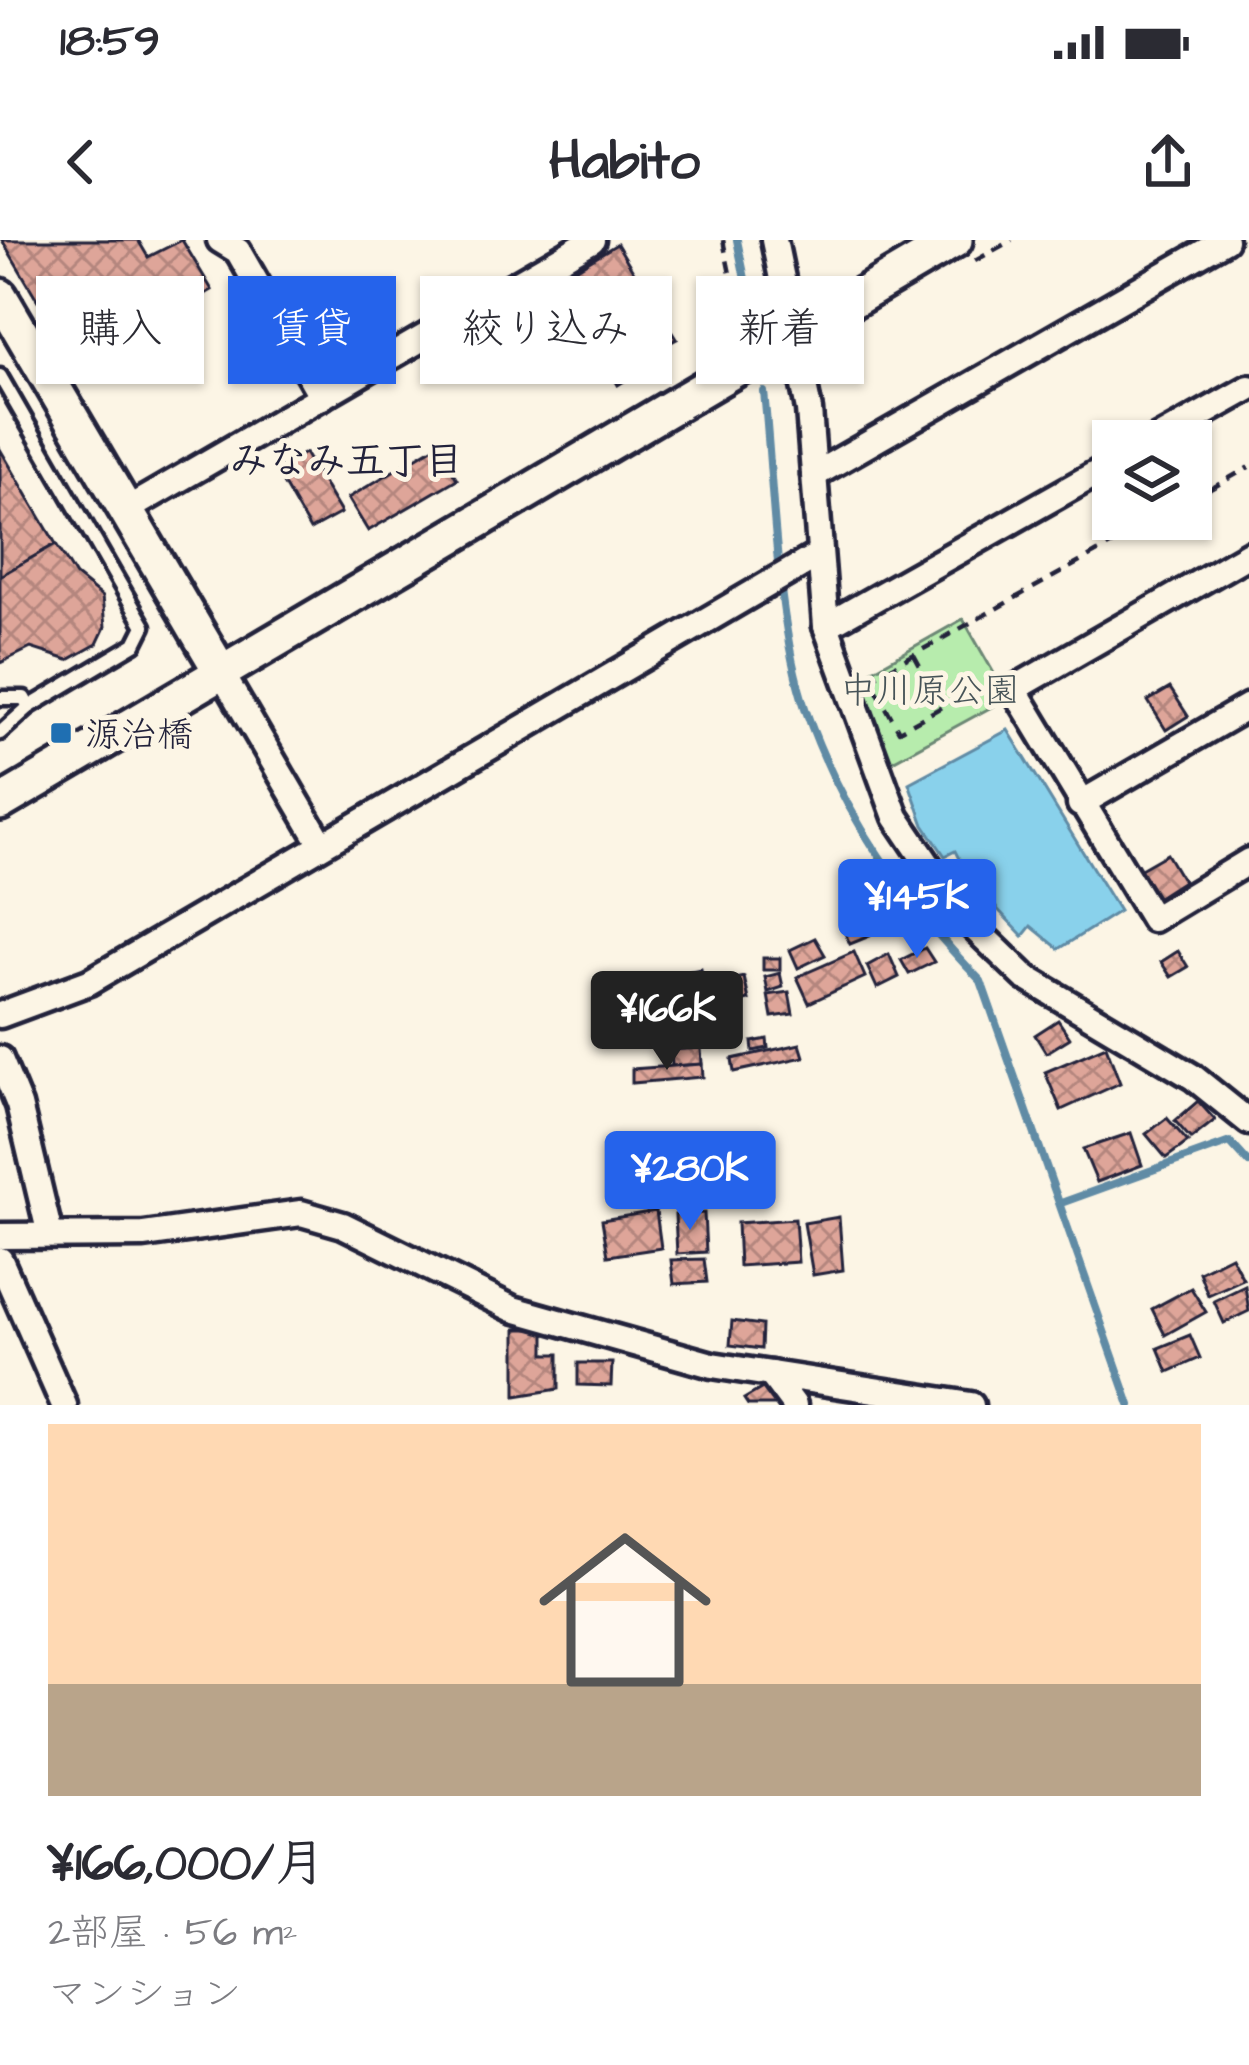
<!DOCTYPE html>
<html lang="ja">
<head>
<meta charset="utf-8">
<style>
	:root { --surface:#fff; --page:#f2f2f3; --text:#2b2b33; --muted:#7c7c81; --line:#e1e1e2; --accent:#2563eb }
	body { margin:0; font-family:"Architects Daughter","Klee One",sans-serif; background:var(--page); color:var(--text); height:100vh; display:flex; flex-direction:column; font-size:45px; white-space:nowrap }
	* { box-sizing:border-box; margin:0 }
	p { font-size:39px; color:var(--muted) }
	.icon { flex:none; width:66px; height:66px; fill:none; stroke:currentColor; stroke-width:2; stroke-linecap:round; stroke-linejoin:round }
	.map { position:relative; height:1165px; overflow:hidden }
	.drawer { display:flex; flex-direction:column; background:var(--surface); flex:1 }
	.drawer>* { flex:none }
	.banner { position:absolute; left:36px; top:36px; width:1179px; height:108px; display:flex; gap:24px }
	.tools { position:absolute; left:1092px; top:180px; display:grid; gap:24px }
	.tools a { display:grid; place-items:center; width:120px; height:120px; border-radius:0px; background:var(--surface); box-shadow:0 3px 9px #0004; font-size:60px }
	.price { position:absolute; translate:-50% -102px; padding:0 27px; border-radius:12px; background:var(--accent); color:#fff; font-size:39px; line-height:78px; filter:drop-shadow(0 3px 6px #0008) }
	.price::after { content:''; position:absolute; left:50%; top:72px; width:36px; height:27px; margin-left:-18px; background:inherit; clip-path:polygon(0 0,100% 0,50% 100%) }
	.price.selected { background:#222; color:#fff }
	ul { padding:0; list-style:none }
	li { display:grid; align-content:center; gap:24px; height:636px; padding:0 48px }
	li+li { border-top:3px solid var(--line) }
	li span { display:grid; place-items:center; height:372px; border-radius:0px; color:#555 }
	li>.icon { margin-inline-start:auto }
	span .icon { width:216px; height:216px; fill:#fffc; stroke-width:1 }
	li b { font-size:51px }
	.pill { padding:0 42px; border-radius:0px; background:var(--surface); box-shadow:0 3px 9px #0004; font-size:42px; line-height:108px }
	.pill.selected { background:var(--accent); color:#fff }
	.status { display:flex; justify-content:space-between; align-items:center; height:84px; padding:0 60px; background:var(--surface); direction:ltr }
	.status svg { height:33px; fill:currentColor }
	header { display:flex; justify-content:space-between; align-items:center; height:156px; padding:0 48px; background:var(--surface); font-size:54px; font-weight:800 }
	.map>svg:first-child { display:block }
	.park { fill:#b7ecad; stroke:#6c8774; stroke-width:3 }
	.water { fill:#89d1eb; stroke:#608ba5; stroke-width:3 }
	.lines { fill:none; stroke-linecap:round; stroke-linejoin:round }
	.stream { stroke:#608ba5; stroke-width:8 }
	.building { fill:url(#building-cross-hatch); stroke:#22223b; stroke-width:3 }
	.lane-casing { stroke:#22223b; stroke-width:21 }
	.street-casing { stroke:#22223b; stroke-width:33 }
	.secondary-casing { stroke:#22223b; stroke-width:42 }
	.path { stroke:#22223b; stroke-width:4.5; stroke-dasharray:12 9; stroke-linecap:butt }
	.lane { stroke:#fcf5e5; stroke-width:12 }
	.street { stroke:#fcf5e5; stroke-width:24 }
	.secondary { stroke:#fcf5e5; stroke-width:33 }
	.poi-dot { fill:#1f6fb2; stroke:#fcf5e5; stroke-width:4.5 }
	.labels { text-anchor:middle; stroke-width:10; stroke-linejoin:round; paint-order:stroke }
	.park-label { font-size:36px; fill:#475458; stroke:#fcf5e5 }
	.poi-label { font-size:36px; fill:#22223b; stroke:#fcf5e5; text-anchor:start }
	.neighbourhood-label { font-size:39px; font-weight:bold; fill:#22223b; stroke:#fcf5e5 }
</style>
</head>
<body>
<div class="status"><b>18:59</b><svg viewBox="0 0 49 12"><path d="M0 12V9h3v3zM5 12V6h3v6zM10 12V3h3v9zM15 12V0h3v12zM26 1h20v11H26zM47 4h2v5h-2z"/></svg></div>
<header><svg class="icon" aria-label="back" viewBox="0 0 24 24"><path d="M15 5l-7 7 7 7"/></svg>Habito<svg class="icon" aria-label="share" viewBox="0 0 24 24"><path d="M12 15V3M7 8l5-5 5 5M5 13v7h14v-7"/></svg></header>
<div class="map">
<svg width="1249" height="1165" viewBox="0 0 1249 1165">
	<defs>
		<pattern id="building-cross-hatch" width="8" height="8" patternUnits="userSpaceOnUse" patternTransform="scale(3)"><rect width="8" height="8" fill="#dea599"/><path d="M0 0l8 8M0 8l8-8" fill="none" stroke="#b4867e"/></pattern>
	</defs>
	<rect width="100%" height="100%" fill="#fcf5e5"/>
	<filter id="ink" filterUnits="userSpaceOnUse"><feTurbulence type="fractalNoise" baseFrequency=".00833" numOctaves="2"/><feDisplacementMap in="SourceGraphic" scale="24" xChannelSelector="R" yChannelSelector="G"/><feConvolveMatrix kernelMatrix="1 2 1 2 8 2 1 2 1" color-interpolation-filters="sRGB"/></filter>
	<g filter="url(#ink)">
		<path class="park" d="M 963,379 L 1008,458 L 887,524 L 857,439 Z"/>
		<path class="water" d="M 1008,490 L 1119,671 L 1059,709 L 1031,686 L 1023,696 L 970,640 L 955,611 L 945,616 L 924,585 L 909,543 Z"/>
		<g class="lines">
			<g class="stream">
				<path d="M 737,0 L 752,73"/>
				<path d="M 764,152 C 774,248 775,381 806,471 C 841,572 907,666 981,741 L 1130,1165"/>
				<path d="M 1061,963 L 1230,902 L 1249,923"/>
			</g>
		</g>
		<g class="building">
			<path d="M 2,0 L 138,0 L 148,17 L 182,0 L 212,50 L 171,74 L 160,55 L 67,110 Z"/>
			<path d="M 617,4 L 635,34 L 625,40 L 646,74 L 657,67 L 677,99 L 660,108 L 665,116 L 618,145 L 559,39 Z"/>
			<path d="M 437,205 L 457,239 L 368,291 L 348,258 Z"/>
			<path d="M 0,209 L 56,304 L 0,336 Z"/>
			<path d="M 305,213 L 341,273 L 310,290 L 275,229 Z"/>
			<path d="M 56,304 L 76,336 L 102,357 L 105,387 L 97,404 L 68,420 L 31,408 L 0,423 L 0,336 Z"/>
			<path d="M 1170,448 L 1188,476 L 1166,490 L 1148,461 Z"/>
			<path d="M 1167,614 L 1183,641 L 1155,659 L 1139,630 Z"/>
			<path d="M 902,659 L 908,675 L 886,681 L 882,665 Z"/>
			<path d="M 862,676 L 870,696 L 850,704 L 841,684 Z"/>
			<path d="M 911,682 L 914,690 L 893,692 L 892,685 Z"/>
			<path d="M 815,698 L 825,715 L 798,728 L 790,710 Z"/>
			<path d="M 925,708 L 934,722 L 909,734 L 901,720 Z"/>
			<path d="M 1178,711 L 1188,727 L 1171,737 L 1161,722 Z"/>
			<path d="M 854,712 L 865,737 L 809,763 L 797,737 Z"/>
			<path d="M 889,714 L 899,737 L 877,748 L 867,726 Z"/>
			<rect x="763" y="718" width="17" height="12"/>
			<path d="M 701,729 L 703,739 L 689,743 L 686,732 Z"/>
			<path d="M 780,733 L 783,747 L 768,752 L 765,737 Z"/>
			<path d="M 744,737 L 749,760 L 726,766 L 721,742 Z"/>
			<path d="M 713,742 L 720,760 L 704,766 L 697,747 Z"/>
			<path d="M 685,751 L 692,768 L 670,776 L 664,756 Z"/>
			<path d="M 789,752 L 793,774 L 772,777 L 768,755 Z"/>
			<path d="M 1058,780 L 1070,798 L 1046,813 L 1035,795 Z"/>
			<path d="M 767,799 L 768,808 L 753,811 L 752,802 Z"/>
			<path d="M 800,804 L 804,817 L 734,832 L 732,819 Z"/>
			<path d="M 1106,806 L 1120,843 L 1061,870 L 1045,832 Z"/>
			<path d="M 701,808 L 702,824 L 672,826 L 671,810 Z"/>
			<path d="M 702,824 L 703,837 L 632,843 L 632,829 Z"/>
			<path d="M 1198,861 L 1215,880 L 1191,899 L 1175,881 Z"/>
			<path d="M 1167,878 L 1188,902 L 1166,918 L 1146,894 Z"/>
			<path d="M 1131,893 L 1142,925 L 1097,942 L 1083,909 Z"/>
			<path d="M 656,971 L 661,1008 L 608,1016 L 602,980 Z"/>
			<path d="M 704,973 L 706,1012 L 677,1014 L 675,975 Z"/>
			<path d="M 839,977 L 843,1030 L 813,1035 L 804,983 Z"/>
			<path d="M 795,979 L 798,1022 L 739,1026 L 737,983 Z"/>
			<path d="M 1231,1016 L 1243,1039 L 1208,1055 L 1199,1032 Z"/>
			<path d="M 704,1019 L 707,1042 L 674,1044 L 671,1020 Z"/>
			<path d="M 1245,1046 L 1249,1071 L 1224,1083 L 1214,1061 Z"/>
			<path d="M 1191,1048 L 1206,1072 L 1165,1095 L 1152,1069 Z"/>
			<path d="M 732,1081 L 762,1085 L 761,1109 L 730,1105 Z"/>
			<path d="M 516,1089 L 545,1089 L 545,1114 L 559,1114 L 559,1149 L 516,1156 Z"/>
			<path d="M 1190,1095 L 1200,1118 L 1168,1132 L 1158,1108 Z"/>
			<path d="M 578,1123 L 612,1123 L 611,1146 L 578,1145 Z"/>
			<path d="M 766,1146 L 779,1165 L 748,1165 L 744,1159 Z"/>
		</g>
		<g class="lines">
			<defs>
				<g id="lane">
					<path d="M 0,136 L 144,386 L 135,404 L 29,467 L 0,493"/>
					<path d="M 0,458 L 24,458 L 29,467"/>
				</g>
				<g id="street">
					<path d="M 220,0 L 238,11 L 322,157"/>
					<path d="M 774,0 L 809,170 L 826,386 L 896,577 L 964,678 L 1025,737 L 1193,837 L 1249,882"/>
					<path d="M 1154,201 L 1249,148"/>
					<path d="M 814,235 L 1225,0"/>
					<path d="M 126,270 L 592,0"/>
					<path d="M 1249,314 L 1014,449 L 1153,679 L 1249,621"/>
					<path d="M 826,386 L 1113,224"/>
					<path d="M 221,432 L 321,603"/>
					<path d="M 1080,564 L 1249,466"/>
					<path d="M 0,775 L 89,742 L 818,315"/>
					<path d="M 0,819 L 19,865 L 50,995"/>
					<path d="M 0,996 L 144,995 L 301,973 L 343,985 L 513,1069 L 712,1125 L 971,1165"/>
					<path d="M 0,1020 L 64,1165"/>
					<path d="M 771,1134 L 794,1165"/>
				</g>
				<g id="secondary">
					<path d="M 0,56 L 221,432"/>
					<path d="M 0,563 L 955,0"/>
				</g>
			</defs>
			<use href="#lane" class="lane-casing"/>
			<use href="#street" class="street-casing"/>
			<use href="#secondary" class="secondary-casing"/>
			<g class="path">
				<path d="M 723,0 L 742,92"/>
				<path d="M 975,21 L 1012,0"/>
				<path d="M 1191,260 L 1249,227"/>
				<path d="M 914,415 L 942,466"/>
				<path d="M 868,440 L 1157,279"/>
				<path d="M 876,449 L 899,491 L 961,456 L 992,452"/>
			</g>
			<use href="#lane" class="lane"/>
			<use href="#street" class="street"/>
			<use href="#secondary" class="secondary"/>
		</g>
	</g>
	<rect class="poi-dot" x="49" y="481" width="24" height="24" rx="6"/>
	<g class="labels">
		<g class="park-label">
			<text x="930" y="462">中川原公園</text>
		</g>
		<g class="poi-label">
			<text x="85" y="506">源治橋</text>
		</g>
		<g class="neighbourhood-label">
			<text x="346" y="233">みなみ五丁目</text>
		</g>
	</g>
</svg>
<div class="tools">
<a><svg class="icon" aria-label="layers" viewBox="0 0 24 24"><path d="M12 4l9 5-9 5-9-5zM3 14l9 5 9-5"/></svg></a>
</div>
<b class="price" style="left:917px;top:721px">¥145K</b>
<b class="price selected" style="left:667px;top:833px">¥166K</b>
<b class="price" style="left:690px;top:993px">¥280K</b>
<div class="banner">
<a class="pill">購入</a>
<a class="pill selected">賃貸</a>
<a class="pill">絞り込み</a>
<a class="pill">新着</a>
</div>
</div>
<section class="drawer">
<ul>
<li><span style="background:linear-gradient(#ffd9b3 70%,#b9a48a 0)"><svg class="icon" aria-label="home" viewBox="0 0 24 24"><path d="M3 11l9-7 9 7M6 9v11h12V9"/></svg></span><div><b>¥166,000/月</b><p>2部屋 · 56 m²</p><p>マンション</p></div></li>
</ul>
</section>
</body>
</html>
